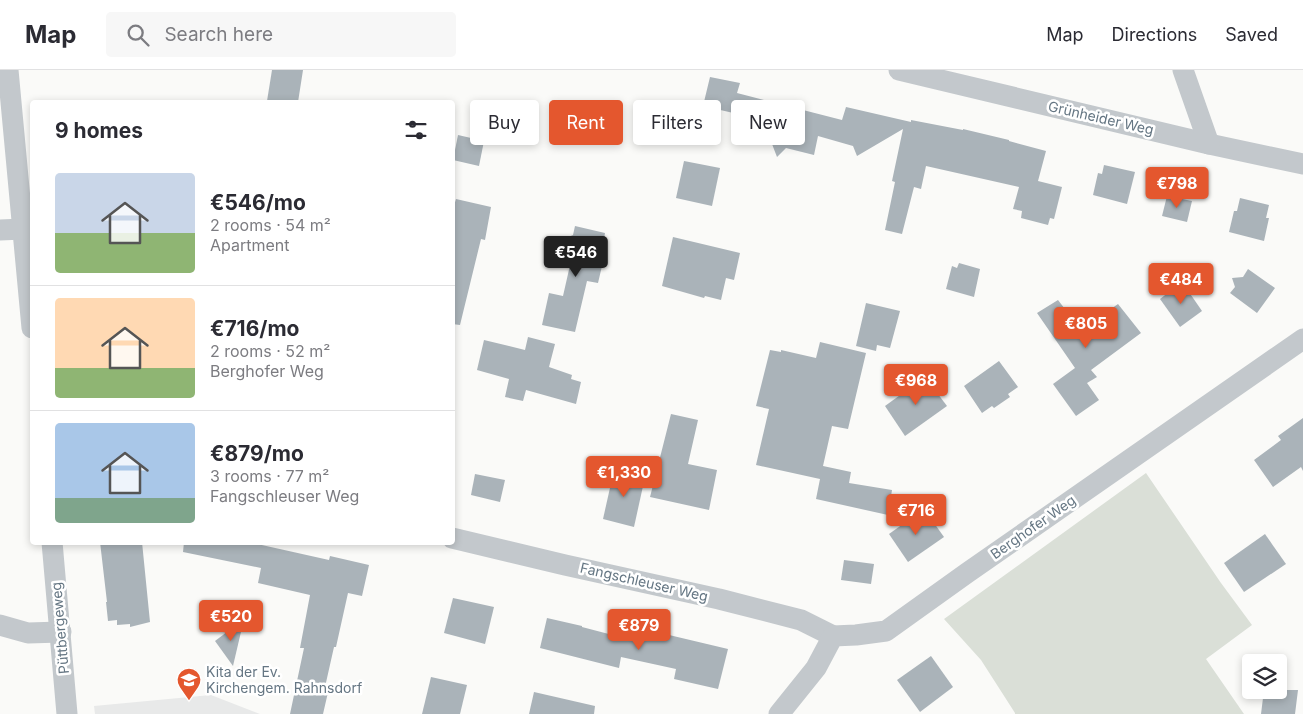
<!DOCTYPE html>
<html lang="en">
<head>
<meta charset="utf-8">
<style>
	:root { --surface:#fff; --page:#f7f7f7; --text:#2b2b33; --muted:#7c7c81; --line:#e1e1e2; --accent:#e4572e }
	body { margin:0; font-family:Inter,sans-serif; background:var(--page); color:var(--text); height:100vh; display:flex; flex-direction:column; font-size:19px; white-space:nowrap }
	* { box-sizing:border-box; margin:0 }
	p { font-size:16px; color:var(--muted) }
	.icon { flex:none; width:28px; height:28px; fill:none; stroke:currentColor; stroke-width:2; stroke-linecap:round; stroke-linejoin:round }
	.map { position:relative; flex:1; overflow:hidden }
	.drawer { position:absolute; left:30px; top:30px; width:425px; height:445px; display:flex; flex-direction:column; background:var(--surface); border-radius:5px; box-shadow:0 2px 8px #0003 }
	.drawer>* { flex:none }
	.hud { position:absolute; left:470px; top:30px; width:475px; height:45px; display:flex; gap:10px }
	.fabs { position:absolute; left:1242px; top:584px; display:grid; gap:10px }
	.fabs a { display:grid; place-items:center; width:45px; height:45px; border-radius:5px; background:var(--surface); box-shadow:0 2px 8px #0003; font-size:25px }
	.price { position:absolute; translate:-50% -42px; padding:0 11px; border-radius:5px; background:var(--accent); color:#fff; font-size:16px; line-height:32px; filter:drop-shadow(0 1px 2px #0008) }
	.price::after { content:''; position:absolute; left:50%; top:30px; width:15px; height:11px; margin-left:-8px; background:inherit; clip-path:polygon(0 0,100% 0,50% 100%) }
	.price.on { background:#222; color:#fff }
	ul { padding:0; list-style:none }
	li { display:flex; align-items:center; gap:15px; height:125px; padding:0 25px }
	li+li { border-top:1px solid var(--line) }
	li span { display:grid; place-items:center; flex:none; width:140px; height:100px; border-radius:5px; color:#555 }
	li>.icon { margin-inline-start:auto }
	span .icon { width:60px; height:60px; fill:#fffc; stroke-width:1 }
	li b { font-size:21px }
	h2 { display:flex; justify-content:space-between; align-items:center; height:60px; padding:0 25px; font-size:21px }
	.chip { padding:0 18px; border-radius:5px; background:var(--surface); box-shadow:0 2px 8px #0003; font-size:18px; line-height:45px }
	.chip.on { background:var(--accent); color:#fff }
	header { display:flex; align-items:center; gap:30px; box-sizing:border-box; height:70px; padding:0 25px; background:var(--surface); border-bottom:1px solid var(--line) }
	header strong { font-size:24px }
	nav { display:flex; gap:28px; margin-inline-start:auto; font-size:18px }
	.search { width:350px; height:45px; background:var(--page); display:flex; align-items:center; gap:12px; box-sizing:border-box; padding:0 18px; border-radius:5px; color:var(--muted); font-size:19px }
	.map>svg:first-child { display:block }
	.built { fill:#e8e9e9 }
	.green { fill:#dadfd7 }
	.building { fill:#aab3b9 }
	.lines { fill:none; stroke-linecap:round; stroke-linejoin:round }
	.minor { stroke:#c3c8cc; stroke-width:21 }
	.labels { text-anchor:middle; stroke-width:5; stroke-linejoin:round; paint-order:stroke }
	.street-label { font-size:14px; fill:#657683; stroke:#fff }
	.poi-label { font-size:14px; fill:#657683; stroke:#fff; text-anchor:start }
</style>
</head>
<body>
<header>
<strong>Map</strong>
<div class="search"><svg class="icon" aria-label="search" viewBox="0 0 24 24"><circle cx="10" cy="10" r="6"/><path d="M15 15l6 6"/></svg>Search here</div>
<nav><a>Map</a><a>Directions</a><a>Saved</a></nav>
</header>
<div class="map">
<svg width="1303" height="644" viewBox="0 0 1303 644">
	<rect width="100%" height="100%" fill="#fafaf8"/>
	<path class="built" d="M 211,625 L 260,644 L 95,644 L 94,636 Z"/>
	<path class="green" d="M 1146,403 L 1221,513 L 1252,555 L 1206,589 L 1244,644 L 1015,644 L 1015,643 L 981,590 L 944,549 Z"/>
	<g class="building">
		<path d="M 272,0 L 303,0 L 298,32 L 280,32 L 267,31 Z"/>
		<path d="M 710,7 L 740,13 L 737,23 L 842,50 L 846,37 L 911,52 L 911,50 L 963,60 L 963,59 L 1009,70 L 1009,71 L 1046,81 L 1038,111 L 1062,117 L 1054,149 L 1050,148 L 1048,155 L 1021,148 L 1022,141 L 1013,139 L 1019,117 L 926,96 L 921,119 L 914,117 L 902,164 L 885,160 L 895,112 L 892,111 L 903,59 L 857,86 L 853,76 L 818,66 L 814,85 L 786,78 L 777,87 L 772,74 L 763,71 L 765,61 L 755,48 L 703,36 Z"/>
		<path d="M 458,65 L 484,71 L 479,96 L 453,90 Z"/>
		<path d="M 684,91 L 720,98 L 712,136 L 676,128 Z"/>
		<path d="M 1104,95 L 1135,102 L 1127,134 L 1093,125 L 1098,103 L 1102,104 Z"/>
		<path d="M 1167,126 L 1192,131 L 1187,152 L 1162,146 Z"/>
		<path d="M 1240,128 L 1269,135 L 1266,148 L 1269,148 L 1264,171 L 1229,162 L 1234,141 L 1237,141 Z"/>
		<path d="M 456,129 L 491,137 L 485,170 L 481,169 L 460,255 L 452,254 L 452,142 Z"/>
		<path d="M 575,156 L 605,163 L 604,169 L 607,175 L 598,213 L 587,211 L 575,262 L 542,255 L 549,223 L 563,226 L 573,182 L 557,172 L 573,165 Z"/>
		<path d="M 673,167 L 740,183 L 734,210 L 726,208 L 721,230 L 705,226 L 704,228 L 662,216 Z"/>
		<path d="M 959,193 L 980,199 L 974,227 L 946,219 L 952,196 L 957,198 Z"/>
		<path d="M 1248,199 L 1275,218 L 1257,243 L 1230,223 L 1235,217 L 1232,208 L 1243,207 Z"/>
		<path d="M 1182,212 L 1202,241 L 1180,257 L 1160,229 Z"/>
		<path d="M 1058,230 L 1081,260 L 1118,234 L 1141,263 L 1091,300 L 1097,307 L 1087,313 L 1099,330 L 1076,346 L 1053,314 L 1075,298 L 1037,243 Z"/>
		<path d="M 866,233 L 900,241 L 890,278 L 877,275 L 876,281 L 856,276 Z"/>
		<path d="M 528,267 L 555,274 L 549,297 L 572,305 L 571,309 L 581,312 L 576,334 L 526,320 L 523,331 L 505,327 L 509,309 L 477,300 L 484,270 L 525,280 Z"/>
		<path d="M 820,272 L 866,283 L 848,359 L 832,356 L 823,396 L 851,402 L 849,413 L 892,420 L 888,445 L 816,429 L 820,409 L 756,395 L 769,339 L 756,336 L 770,280 L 781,282 L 781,280 L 816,288 Z"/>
		<path d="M 999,291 L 1018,317 L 1008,324 L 1010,327 L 994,338 L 992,336 L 982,343 L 964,316 Z"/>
		<path d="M 925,307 L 947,336 L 905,366 L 885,336 Z"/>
		<path d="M 671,344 L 698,350 L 688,394 L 717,400 L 709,440 L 650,427 Z"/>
		<path d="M 1303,348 L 1303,401 L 1301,397 L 1273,417 L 1254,390 L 1281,370 L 1278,366 Z"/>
		<path d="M 614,400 L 645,407 L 634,457 L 603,449 Z"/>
		<path d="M 475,404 L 505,410 L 500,432 L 471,425 Z"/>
		<path d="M 924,439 L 944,467 L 908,492 L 889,464 Z"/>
		<path d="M 1265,464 L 1286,494 L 1244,522 L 1224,493 Z"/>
		<path d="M 100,472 L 142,472 L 150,552 L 130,557 L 130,554 L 117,555 L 117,550 L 108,551 L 106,532 L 107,532 Z"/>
		<path d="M 184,472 L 248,472 L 329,490 L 330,486 L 369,495 L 362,526 L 348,523 L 336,577 L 334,577 L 325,617 L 329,618 L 323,644 L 290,644 L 304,578 L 300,578 L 310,525 L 258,513 L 261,498 L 183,482 Z"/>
		<path d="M 844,490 L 874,494 L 871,514 L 841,510 Z"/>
		<path d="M 453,528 L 494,537 L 485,574 L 444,563 Z"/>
		<path d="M 547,548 L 582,556 L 582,557 L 624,568 L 627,555 L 728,579 L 718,619 L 674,609 L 676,599 L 621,587 L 619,598 L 540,578 Z"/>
		<path d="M 244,549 L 233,596 L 215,571 Z"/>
		<path d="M 931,586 L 953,617 L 920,642 L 897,610 Z"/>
		<path d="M 431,607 L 467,615 L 460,644 L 422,644 Z"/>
		<path d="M 1264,620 L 1298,620 L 1295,644 L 1261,644 Z"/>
		<path d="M 534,622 L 595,636 L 594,644 L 529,644 Z"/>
	</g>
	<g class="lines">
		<g class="minor">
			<path d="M 8,0 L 32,258"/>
			<path d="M 899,0 L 1209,74 L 1303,94"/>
			<path d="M 1183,0 L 1209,74"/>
			<path d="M 0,160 L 23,159"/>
			<path d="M 452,468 L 565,495 L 719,529 L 801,550 L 833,566"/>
			<path d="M 52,472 L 67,644"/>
			<path d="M 0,555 L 28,563 L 61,562"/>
			<path d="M 779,644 L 816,598 L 833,566 L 856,565 L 886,561 L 967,503 L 1303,269"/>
		</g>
	</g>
	<defs>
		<symbol id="school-pin" viewBox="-11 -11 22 30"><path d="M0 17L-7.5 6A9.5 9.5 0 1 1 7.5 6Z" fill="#e4572e" stroke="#fff"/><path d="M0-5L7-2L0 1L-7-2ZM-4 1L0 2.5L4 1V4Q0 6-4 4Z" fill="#fff"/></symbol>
	</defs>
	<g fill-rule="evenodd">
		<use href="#school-pin" x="175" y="596" width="28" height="38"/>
	</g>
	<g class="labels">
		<g class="street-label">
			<text transform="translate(1101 48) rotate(13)" y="5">Grünheider Weg</text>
			<text transform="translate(1033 457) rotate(-35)" y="5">Berghofer Weg</text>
			<text transform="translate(644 512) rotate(13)" y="5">Fangschleuser Weg</text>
			<text transform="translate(60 558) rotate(-95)" y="5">Püttbergeweg</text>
		</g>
		<g class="poi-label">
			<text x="206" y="607">Kita der Ev.<tspan x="206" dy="16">Kirchengem. Rahnsdorf</tspan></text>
		</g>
	</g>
</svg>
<div class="fabs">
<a><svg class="icon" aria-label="layers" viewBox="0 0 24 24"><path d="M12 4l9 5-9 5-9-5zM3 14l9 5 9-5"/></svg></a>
</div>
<b class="price" style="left:1177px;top:139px">€798</b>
<b class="price on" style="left:576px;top:208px">€546</b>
<b class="price" style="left:1181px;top:235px">€484</b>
<b class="price" style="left:1086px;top:279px">€805</b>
<b class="price" style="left:916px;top:336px">€968</b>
<b class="price" style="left:624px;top:428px">€1,330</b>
<b class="price" style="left:916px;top:466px">€716</b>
<b class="price" style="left:231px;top:572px">€520</b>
<b class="price" style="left:639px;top:581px">€879</b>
<div class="hud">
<a class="chip">Buy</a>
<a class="chip on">Rent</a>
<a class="chip">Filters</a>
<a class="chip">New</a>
</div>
<section class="drawer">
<h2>9 homes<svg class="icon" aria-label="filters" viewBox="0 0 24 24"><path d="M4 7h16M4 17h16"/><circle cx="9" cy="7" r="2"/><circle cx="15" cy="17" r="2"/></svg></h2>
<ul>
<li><span style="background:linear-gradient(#c9d6e8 60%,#8fb573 0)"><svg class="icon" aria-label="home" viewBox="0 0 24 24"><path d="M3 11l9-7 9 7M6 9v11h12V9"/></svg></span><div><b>€546/mo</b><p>2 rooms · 54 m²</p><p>Apartment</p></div></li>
<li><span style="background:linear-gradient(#ffd9b3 70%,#8fb573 0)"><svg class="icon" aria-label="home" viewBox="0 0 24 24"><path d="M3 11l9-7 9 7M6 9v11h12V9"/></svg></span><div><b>€716/mo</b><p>2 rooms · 52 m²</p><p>Berghofer Weg</p></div></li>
<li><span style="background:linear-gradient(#a9c7e8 75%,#7fa58c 0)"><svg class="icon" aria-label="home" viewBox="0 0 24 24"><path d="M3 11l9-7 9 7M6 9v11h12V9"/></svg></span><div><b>€879/mo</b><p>3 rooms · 77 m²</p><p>Fangschleuser Weg</p></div></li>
</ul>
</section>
</div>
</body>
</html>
